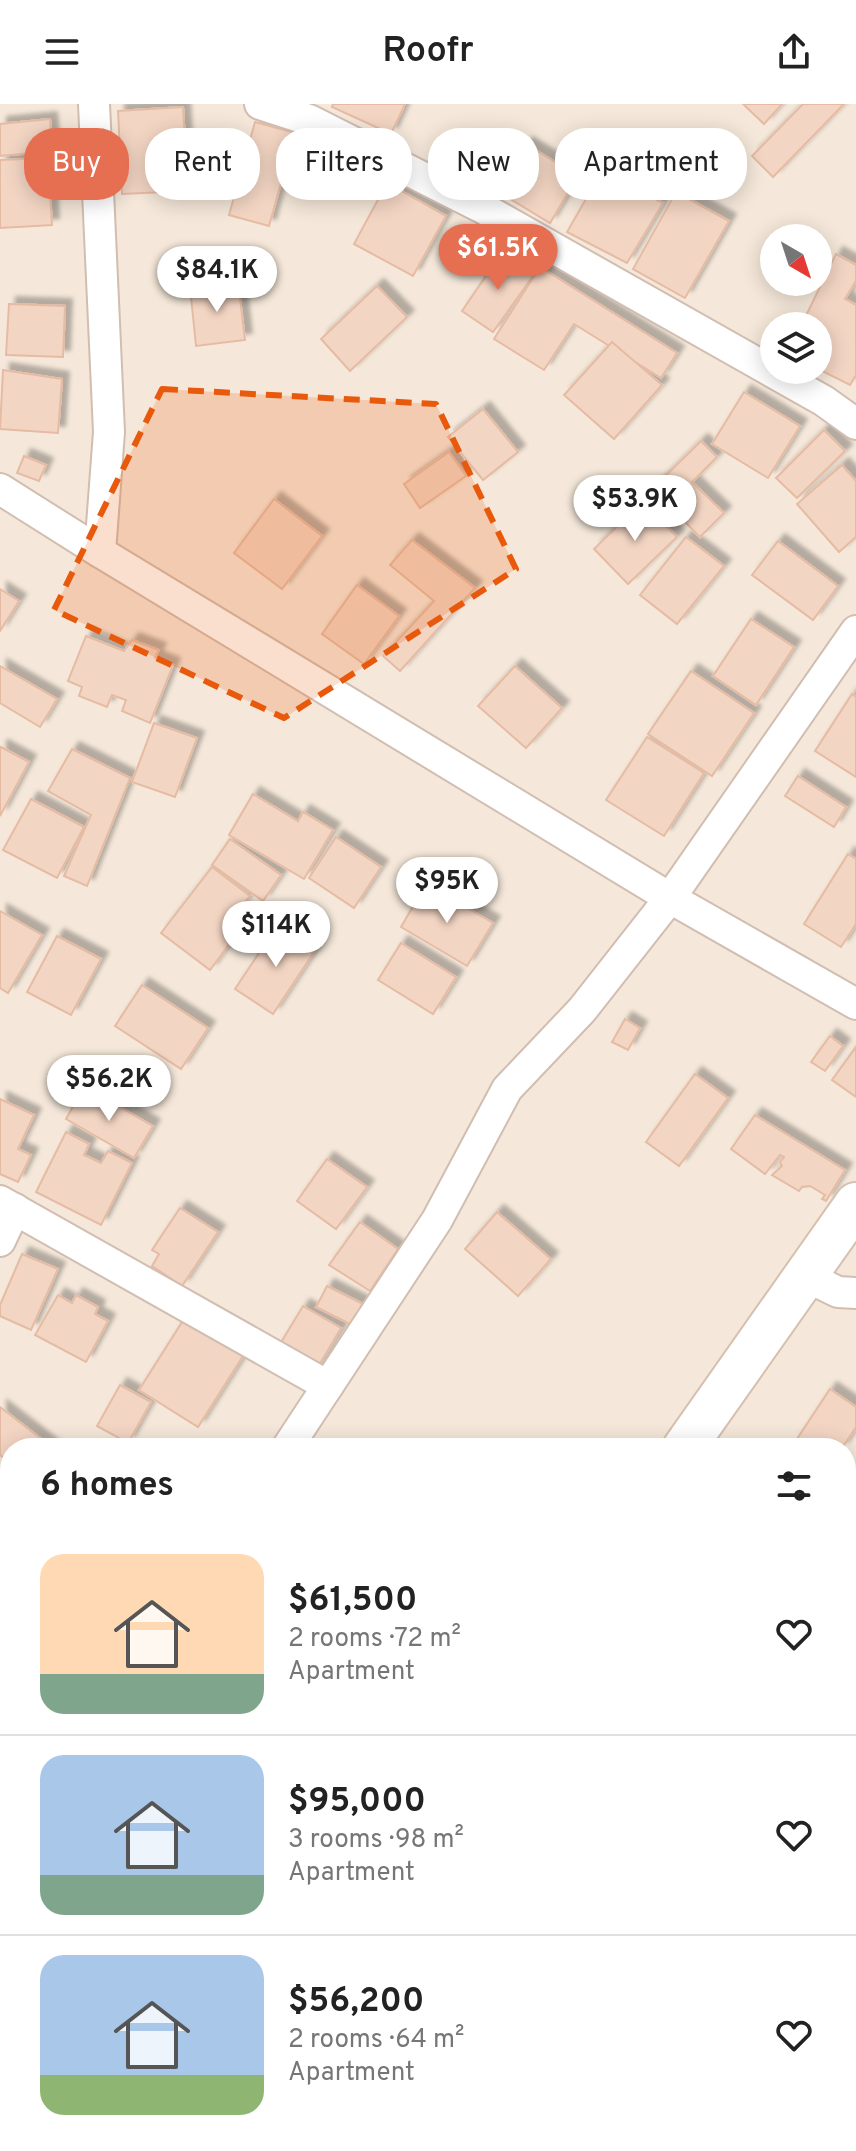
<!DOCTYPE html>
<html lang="en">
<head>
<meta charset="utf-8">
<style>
	:root { --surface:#fff; --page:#f6f6f6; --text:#222; --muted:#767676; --line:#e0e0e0; --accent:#e76f51 }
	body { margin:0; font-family:Overpass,sans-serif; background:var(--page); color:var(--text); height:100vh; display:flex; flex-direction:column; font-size:30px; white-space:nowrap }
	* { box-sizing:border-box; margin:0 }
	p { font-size:26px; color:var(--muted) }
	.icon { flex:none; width:44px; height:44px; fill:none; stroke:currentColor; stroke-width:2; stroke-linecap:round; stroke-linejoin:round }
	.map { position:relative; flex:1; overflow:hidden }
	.details { position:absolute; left:0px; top:1334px; width:856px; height:714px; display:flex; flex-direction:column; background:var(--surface); border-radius:32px 32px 0 0; box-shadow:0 4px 20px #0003 }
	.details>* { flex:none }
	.hud { position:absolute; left:24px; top:24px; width:808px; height:72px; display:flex; gap:16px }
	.needle { width:52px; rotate:141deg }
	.tools { position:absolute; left:760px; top:120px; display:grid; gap:16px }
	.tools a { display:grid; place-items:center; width:72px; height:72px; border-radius:50%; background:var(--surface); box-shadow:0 4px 20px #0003; font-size:40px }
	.price { position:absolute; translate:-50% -68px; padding:0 18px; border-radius:28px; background:#fff; color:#222; font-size:26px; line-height:52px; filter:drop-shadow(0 2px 4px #0008) }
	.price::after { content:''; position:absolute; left:50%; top:48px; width:24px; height:18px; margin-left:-12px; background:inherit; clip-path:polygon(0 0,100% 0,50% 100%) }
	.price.on { background:var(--accent); color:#fff }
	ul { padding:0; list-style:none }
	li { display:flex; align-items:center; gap:24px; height:200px; padding:0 40px }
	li+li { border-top:2px solid var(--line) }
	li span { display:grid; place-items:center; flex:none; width:224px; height:160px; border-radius:24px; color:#555 }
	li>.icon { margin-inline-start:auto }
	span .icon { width:96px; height:96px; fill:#fffc; stroke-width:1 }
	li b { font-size:34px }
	h2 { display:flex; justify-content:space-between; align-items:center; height:96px; padding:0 40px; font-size:34px }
	.chip { padding:0 28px; border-radius:32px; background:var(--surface); box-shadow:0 4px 20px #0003; font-size:28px; line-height:72px }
	.chip.on { background:var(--accent); color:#fff }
	header { display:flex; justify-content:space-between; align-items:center; height:104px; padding:0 40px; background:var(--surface); font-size:36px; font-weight:600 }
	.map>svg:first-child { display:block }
	.residential { fill:#f5e8da; fill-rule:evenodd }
	.green { fill:#d8ecc9 }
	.building { fill:#f3d5c3; stroke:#e6bba3; stroke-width:2; filter:url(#shadow) }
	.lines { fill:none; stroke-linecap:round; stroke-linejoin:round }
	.street-casing { stroke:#d1beb0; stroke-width:34 }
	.secondary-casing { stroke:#d6c0b0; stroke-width:46 }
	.street { stroke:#fff; stroke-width:30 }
	.secondary { stroke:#fff; stroke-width:42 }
	.marked { fill:#e8590c; fill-opacity:0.2; stroke:#e8590c; stroke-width:6; stroke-dasharray:16 10; stroke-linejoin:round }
</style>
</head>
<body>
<header><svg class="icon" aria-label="menu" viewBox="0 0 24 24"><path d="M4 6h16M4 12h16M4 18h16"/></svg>Roofr<svg class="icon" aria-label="share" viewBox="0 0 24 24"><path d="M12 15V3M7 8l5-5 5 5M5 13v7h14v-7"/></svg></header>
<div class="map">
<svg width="856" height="2047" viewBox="0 0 856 2047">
	<defs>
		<filter id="shadow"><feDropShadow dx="7" dy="-7" stdDeviation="2" flood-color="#0004"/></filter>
	</defs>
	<rect width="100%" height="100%" fill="#fdf6ec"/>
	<path class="residential" d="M 0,0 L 856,0 L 856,2047 L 0,2047 ZM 774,134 L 818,134 L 818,178 L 774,178 ZM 774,222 L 818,222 L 818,266 L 774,266 ZM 10,1344 L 846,1344 L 846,2038 L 10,2038 Z"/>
	<g class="green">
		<path d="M 846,1537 L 856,1545 L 856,1911 L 846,1928 Z"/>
		<path d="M 856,1960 L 856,2047 L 821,2047 L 825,2038 L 846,2038 L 846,1985 Z"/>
	</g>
	<g class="building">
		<path d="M 333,0 L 405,0 L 391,30 L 332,3 Z"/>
		<path d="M 743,0 L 782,0 L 764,20 Z"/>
		<path d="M 803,0 L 844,0 L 773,73 L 752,52 Z"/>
		<path d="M 183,3 L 188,87 L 122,90 L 118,7 Z"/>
		<path d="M 50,15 L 53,47 L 0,52 L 0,20 Z"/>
		<path d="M 255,18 L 295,29 L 269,122 L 229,111 Z"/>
		<path d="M 526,40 L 578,72 L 550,119 L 497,87 Z"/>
		<path d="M 48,54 L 52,121 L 0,124 L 0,56 Z"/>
		<path d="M 602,67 L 663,99 L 627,159 L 567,128 Z"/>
		<path d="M 387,79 L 446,112 L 413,172 L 354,140 Z"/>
		<path d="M 676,88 L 729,117 L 685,194 L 633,165 Z"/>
		<path d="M 503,147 L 535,169 L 493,228 L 462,207 Z"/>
		<path d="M 836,150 L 856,161 L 856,177 L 845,195 L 856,201 L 856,271 L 850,281 L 818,265 L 818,222 L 801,222 Z"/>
		<path d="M 540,163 L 677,249 L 661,274 L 574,220 L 544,266 L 494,235 Z"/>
		<path d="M 238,178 L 245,236 L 196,242 L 190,183 Z"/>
		<path d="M 377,182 L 407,213 L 350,267 L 321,235 Z"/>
		<path d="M 9,200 L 65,202 L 63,253 L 6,251 Z"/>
		<path d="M 612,238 L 662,281 L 614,335 L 564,291 Z"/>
		<path d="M 3,266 L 62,275 L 58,329 L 0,325 Z"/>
		<path d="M 744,288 L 800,322 L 768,374 L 712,340 Z"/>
		<path d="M 483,305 L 518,348 L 483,376 L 448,333 Z"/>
		<path d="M 824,326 L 845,347 L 797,394 L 776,374 Z"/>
		<path d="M 701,337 L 717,353 L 692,378 L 724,409 L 700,433 L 652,385 Z"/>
		<path d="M 449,348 L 466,372 L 420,404 L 404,380 Z"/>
		<path d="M 24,352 L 46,361 L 39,377 L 17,369 Z"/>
		<path d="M 842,361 L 856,377 L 856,433 L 839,448 L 797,400 Z"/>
		<path d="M 274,395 L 322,432 L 282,485 L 234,449 Z"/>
		<path d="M 642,398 L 677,433 L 628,480 L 594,445 Z"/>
		<path d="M 686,433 L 724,462 L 677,520 L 640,491 Z"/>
		<path d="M 412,436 L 475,484 L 400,567 L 383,552 L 434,497 L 390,461 Z"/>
		<path d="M 778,437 L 838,482 L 813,516 L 752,471 Z"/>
		<path d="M 357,481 L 399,512 L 364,560 L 322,530 Z"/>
		<path d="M 0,485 L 19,497 L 0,527 Z"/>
		<path d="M 751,515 L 794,543 L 756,601 L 713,572 Z"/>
		<path d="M 86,532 L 124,547 L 132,536 L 159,546 L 155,554 L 173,561 L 150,619 L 122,607 L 126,596 L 112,591 L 107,603 L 79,592 L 82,583 L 68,577 Z"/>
		<path d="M 0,562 L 57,595 L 40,623 L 0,599 Z"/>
		<path d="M 515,562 L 562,604 L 526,644 L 478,602 Z"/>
		<path d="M 691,567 L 754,609 L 712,672 L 648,630 Z"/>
		<path d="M 852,590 L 856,593 L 856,673 L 815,647 Z"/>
		<path d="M 154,619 L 197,634 L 175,693 L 132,678 Z"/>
		<path d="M 647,633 L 704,669 L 664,732 L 606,696 Z"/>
		<path d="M 1,643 L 29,658 L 0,712 L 0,644 Z"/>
		<path d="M 72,645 L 130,674 L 87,782 L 64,772 L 91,711 L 48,687 Z"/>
		<path d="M 798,672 L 846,703 L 834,723 L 785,692 Z"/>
		<path d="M 253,690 L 298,717 L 303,708 L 333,726 L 304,775 L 229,731 Z"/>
		<path d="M 31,695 L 84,723 L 57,774 L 3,746 Z"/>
		<path d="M 336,733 L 381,763 L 354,804 L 309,774 Z"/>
		<path d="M 230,735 L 281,771 L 263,797 L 212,761 Z"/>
		<path d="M 848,750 L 856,755 L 856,820 L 841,843 L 804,820 Z"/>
		<path d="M 212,763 L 250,792 L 228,819 L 236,831 L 210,866 L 161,829 Z"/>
		<path d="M 426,780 L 493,819 L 467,862 L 401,823 Z"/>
		<path d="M 0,807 L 42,831 L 8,889 L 0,884 Z"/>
		<path d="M 279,819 L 316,845 L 273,910 L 235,885 Z"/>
		<path d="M 57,832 L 101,855 L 71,911 L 27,888 Z"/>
		<path d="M 401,839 L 456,873 L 433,910 L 378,876 Z"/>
		<path d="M 142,881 L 208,924 L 181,965 L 115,922 Z"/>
		<path d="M 625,915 L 640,924 L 628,946 L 612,938 Z"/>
		<path d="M 830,932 L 843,942 L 825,967 L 811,958 Z"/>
		<path d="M 856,943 L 856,993 L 832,976 Z"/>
		<path d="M 695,970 L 728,994 L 679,1062 L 646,1038 Z"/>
		<path d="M 84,983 L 153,1022 L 134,1054 L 66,1015 Z"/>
		<path d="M 0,995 L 34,1011 L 18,1045 L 31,1051 L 18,1078 L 0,1070 Z"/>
		<path d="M 755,1011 L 845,1066 L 826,1097 L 822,1095 L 825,1091 L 810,1082 L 802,1083 L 799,1087 L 772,1071 L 782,1062 L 780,1058 L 784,1053 L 780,1051 L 765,1070 L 731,1045 Z"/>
		<path d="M 66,1028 L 89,1040 L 84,1051 L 101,1059 L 108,1047 L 132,1059 L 101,1121 L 36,1088 Z"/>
		<path d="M 327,1055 L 367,1083 L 336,1125 L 297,1097 Z"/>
		<path d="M 180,1104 L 218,1128 L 182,1182 L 152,1162 L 159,1150 L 152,1146 Z"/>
		<path d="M 497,1108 L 551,1155 L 518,1192 L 465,1145 Z"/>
		<path d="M 360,1118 L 398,1145 L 370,1187 L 329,1161 Z"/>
		<path d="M 22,1150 L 58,1165 L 31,1226 L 0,1212 L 0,1201 Z"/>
		<path d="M 327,1182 L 363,1200 L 352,1221 L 316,1203 Z"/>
		<path d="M 58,1191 L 72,1199 L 76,1191 L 98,1203 L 95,1210 L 108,1217 L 86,1258 L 35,1231 Z"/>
		<path d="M 303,1202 L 341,1224 L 315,1268 L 277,1245 Z"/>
		<path d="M 184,1215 L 243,1252 L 198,1323 L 139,1286 Z"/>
		<path d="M 120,1281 L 151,1298 L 128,1339 L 97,1322 Z"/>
		<path d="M 830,1285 L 856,1303 L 856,1323 L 842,1344 L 805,1344 L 795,1338 Z"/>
		<path d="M 0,1303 L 53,1344 L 10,1344 L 10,1359 L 0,1351 Z"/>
		<path d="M 4,1364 L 10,1368 L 10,1387 L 0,1380 L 0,1371 Z"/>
		<path d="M 9,1998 L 10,2038 L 58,2038 L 69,2047 L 4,2047 L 0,2044 L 0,2009 Z"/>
		<path d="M 856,2009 L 856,2047 L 854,2047 L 842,2042 L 846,2038 Z"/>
	</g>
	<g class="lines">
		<defs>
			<g id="street">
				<path d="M 94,0 L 109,328 L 100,448 L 670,794 L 856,900"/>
				<path d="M 260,0 L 309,16 L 481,103 L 824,297 L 856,320"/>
				<path d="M 0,385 L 100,448"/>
				<path d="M 0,1097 L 328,1282"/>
				<path d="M 0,1137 L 15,1105"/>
				<path d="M 805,1172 L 838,1188 L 856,1189"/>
				<path d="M 287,1344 L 437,1116 L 507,985 L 582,906 L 670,794 L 856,527"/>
				<path d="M 846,1452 L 856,1459"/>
				<path d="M 0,1513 L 10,1523"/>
				<path d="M 0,1716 L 10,1703"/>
				<path d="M 0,1880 L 10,1887"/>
				<path d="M 801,2038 L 803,2047"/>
			</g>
			<g id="secondary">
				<path d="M 684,1344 L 856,1100"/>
				<path d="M 198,2047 L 204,2038"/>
			</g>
		</defs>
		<use href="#street" class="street-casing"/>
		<use href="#secondary" class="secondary-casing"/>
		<use href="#street" class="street"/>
		<use href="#secondary" class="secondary"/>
	</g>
	<path class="marked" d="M 162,285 L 436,300 L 516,465 L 284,614 L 54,506 Z"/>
</svg>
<div class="tools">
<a><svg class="needle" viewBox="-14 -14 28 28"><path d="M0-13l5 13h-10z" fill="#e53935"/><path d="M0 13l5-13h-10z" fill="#767676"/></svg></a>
<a><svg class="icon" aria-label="layers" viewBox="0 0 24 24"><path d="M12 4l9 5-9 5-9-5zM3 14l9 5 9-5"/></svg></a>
</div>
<b class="price on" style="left:498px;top:188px">$61.5K</b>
<b class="price" style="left:217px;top:210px">$84.1K</b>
<b class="price" style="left:635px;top:439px">$53.9K</b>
<b class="price" style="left:447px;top:821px">$95K</b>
<b class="price" style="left:276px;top:865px">$114K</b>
<b class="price" style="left:109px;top:1019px">$56.2K</b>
<div class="hud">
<a class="chip on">Buy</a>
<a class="chip">Rent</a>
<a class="chip">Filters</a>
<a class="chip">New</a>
<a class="chip">Apartment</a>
</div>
<section class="details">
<h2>6 homes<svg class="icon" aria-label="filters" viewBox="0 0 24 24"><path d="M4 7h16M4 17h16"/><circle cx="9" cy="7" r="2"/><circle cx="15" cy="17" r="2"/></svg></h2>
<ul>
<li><span style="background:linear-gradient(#ffd9b3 75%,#7fa58c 0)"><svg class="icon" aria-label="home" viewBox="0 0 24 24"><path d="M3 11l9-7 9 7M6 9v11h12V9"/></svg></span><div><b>$61,500</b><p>2 rooms · 72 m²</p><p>Apartment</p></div><svg class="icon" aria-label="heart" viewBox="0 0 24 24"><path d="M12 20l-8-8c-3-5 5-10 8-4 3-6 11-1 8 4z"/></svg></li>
<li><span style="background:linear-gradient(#a9c7e8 75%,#7fa58c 0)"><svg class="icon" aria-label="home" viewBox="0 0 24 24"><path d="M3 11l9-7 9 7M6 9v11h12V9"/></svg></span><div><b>$95,000</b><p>3 rooms · 98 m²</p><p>Apartment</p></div><svg class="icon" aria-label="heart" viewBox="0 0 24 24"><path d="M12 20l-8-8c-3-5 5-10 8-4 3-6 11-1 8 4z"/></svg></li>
<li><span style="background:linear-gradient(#a9c7e8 75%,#8fb573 0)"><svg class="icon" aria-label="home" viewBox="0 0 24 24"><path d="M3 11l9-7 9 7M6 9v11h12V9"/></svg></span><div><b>$56,200</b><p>2 rooms · 64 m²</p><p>Apartment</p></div><svg class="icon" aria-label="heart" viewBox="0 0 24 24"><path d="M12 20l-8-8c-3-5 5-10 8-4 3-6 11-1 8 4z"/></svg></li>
</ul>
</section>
</div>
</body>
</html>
